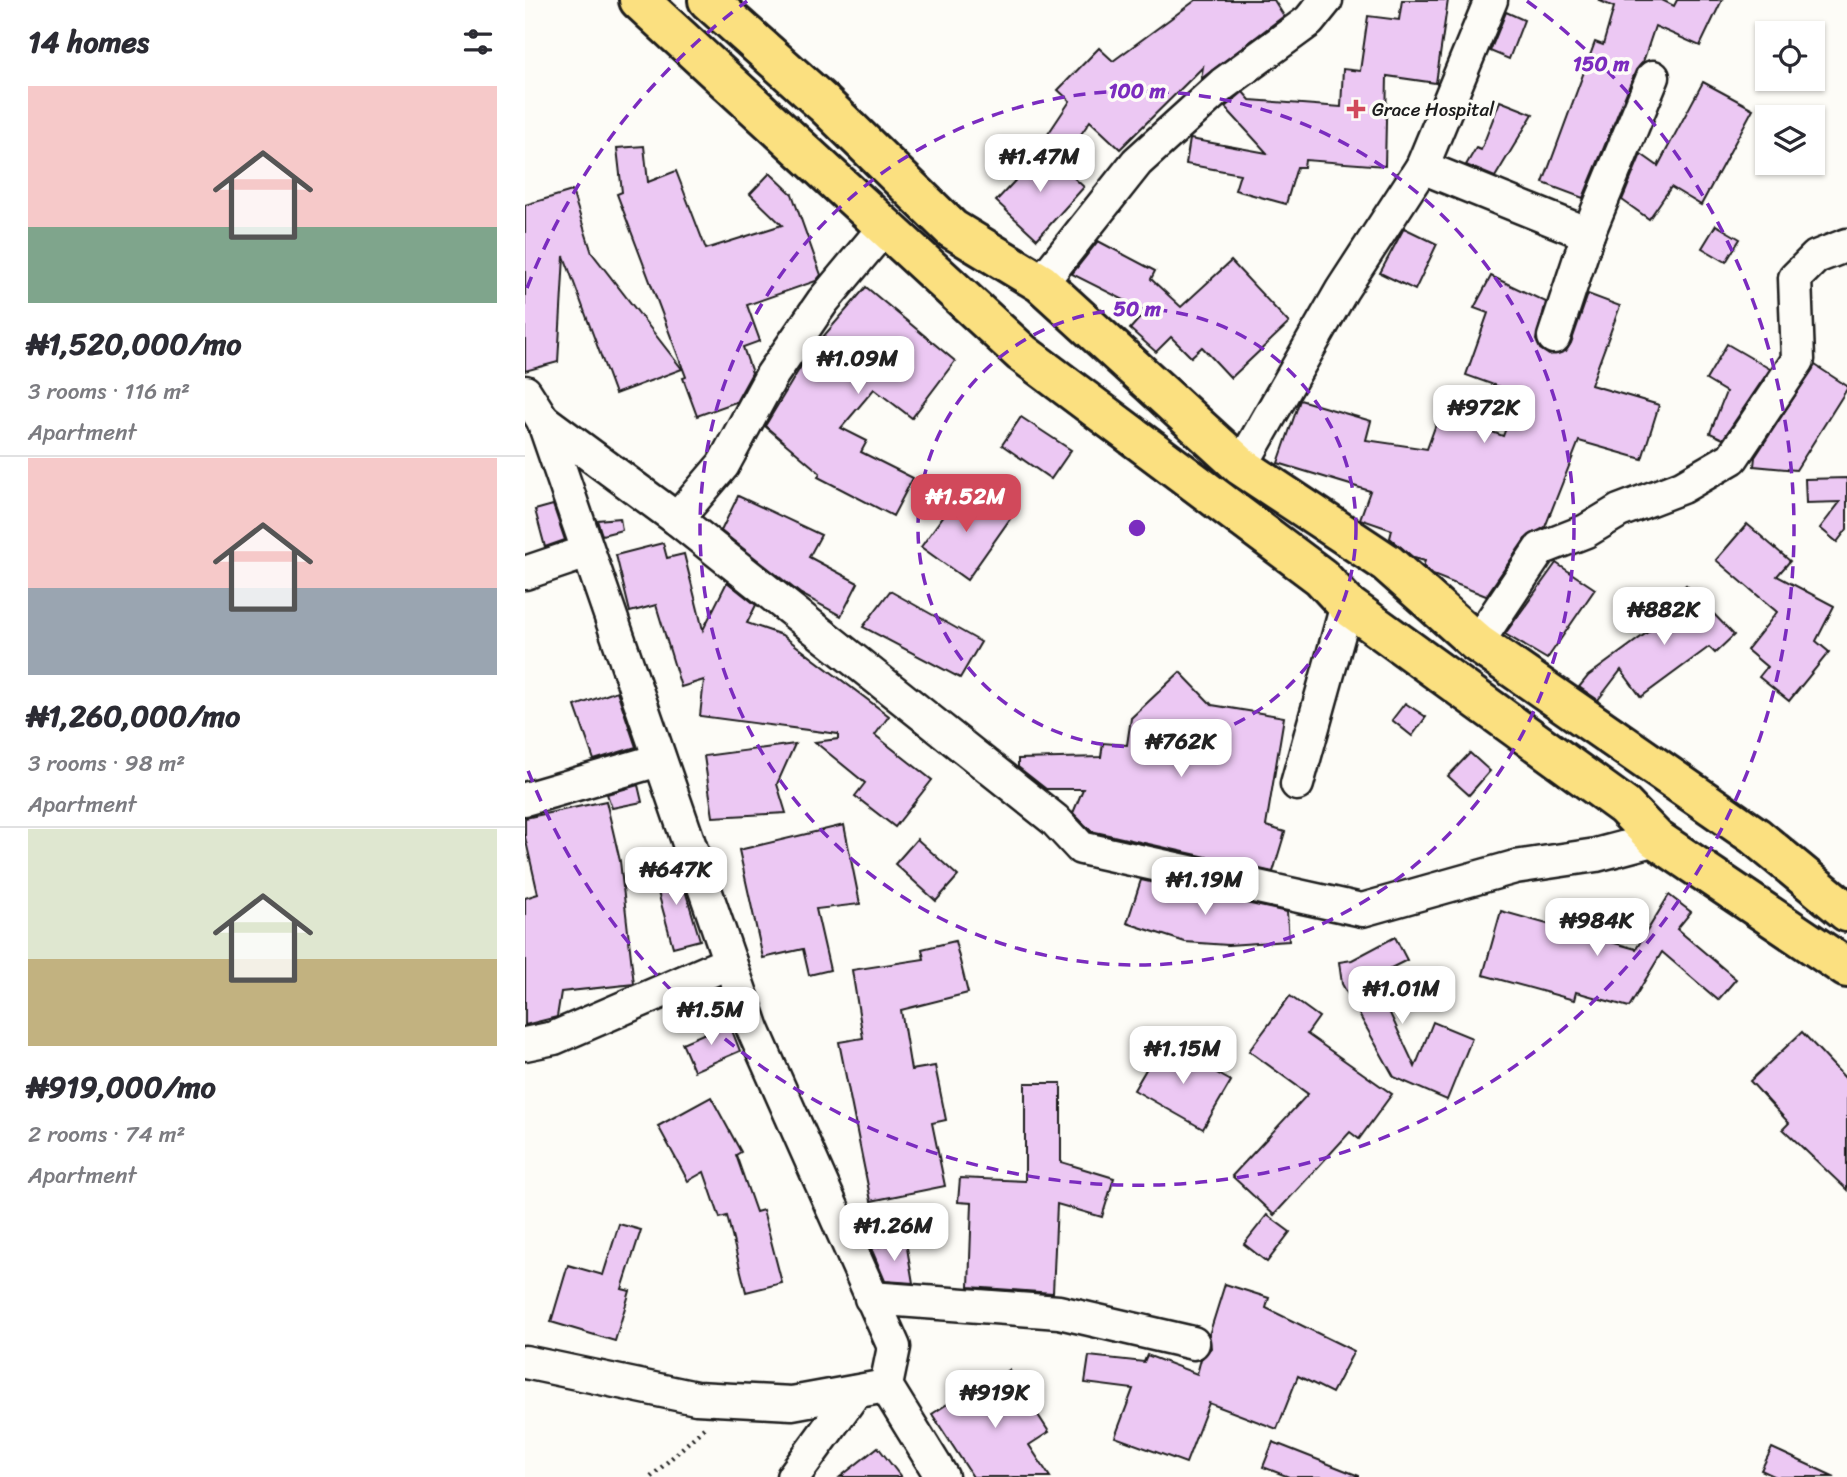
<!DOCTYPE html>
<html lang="en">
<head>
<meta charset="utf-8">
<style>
	:root { --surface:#fff; --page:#f2f2f3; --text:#2b2b33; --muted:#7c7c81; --line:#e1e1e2; --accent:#d1495b }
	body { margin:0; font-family:Sriracha,sans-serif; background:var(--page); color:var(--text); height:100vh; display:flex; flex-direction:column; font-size:26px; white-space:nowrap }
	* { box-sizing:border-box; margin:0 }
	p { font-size:23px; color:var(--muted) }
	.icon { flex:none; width:38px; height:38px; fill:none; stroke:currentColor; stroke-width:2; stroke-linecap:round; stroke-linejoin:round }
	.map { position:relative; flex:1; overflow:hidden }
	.drawer { display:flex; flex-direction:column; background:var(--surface); width:525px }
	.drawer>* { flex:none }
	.tools { position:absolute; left:1230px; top:21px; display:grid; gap:14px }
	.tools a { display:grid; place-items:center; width:70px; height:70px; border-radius:0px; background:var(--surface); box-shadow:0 2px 5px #0004; font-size:35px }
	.price { position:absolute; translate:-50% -60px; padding:0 16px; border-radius:14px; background:#fff; color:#222; font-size:23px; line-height:46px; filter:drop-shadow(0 2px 4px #0008) }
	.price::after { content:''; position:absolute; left:50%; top:42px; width:21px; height:16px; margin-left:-10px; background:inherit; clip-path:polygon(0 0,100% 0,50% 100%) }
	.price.on { background:var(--accent); color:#fff }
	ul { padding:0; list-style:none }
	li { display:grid; align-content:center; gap:14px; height:371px; padding:0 28px }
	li+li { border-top:2px solid var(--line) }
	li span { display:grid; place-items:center; height:217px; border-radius:0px; color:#555 }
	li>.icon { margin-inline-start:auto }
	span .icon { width:126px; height:126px; fill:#fffc; stroke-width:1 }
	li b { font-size:30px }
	h2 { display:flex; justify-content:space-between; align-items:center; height:84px; padding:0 28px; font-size:30px }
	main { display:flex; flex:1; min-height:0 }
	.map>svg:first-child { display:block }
	.building { fill:#ecc8f3; stroke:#1c1c1c; stroke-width:2 }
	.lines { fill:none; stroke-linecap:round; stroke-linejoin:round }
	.minor-casing { stroke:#1c1c1c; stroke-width:37 }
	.major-casing { stroke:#1c1c1c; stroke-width:44 }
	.path { stroke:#1c1c1c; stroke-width:4.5; stroke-dasharray:2 5; stroke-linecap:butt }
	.minor { stroke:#fdfcf7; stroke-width:32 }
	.major { stroke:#fbe080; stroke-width:38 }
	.ring { fill:none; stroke:#7b2cbf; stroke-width:3.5; stroke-dasharray:12 9 }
	.poi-dot { fill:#d1495b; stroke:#fdfcf7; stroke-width:2.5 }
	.labels { text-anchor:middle; stroke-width:7; stroke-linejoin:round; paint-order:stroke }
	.poi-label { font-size:19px; fill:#1c1c1c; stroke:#fdfcf7; text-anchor:start }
	.centre { fill:#7b2cbf; stroke:#fdfcf7; stroke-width:3.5 }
	.ring-label { font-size:21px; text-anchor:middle; font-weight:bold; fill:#7b2cbf; stroke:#fdfcf7; stroke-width:7; stroke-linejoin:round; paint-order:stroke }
</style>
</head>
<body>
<main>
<section class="drawer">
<h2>14 homes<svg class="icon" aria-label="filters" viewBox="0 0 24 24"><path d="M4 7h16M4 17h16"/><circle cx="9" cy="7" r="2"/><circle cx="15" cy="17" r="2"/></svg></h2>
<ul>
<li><span style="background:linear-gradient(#f6c9c9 65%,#7fa58c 0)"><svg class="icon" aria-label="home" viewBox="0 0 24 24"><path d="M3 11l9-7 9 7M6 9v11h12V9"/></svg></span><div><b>₦1,520,000/mo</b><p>3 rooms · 116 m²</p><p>Apartment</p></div></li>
<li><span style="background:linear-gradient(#f6c9c9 60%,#9aa5b1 0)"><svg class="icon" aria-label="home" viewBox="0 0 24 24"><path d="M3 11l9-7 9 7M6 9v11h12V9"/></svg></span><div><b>₦1,260,000/mo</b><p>3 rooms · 98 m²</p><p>Apartment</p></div></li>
<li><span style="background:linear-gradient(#dfe7d0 60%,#c2b280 0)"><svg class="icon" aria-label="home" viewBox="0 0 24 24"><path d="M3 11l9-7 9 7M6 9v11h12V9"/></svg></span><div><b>₦919,000/mo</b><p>2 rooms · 74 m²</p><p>Apartment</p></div></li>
</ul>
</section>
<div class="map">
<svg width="1322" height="1477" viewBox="0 0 1322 1477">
	<rect width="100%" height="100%" fill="#fdfcf7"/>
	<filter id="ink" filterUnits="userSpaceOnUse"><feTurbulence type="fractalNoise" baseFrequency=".0143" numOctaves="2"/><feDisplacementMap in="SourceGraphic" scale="14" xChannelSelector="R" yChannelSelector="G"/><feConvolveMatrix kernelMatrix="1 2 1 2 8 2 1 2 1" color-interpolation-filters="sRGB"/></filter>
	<g filter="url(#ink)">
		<g class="building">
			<path d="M 671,0 L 749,0 L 759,16 L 676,79 L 678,67 L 595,149 L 565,121 L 550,143 L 521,137 L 545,101 L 533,90 L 574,48 L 588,61 Z"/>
			<path d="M 877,0 L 923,0 L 911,83 L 862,76 L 860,166 L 780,160 L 779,167 L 772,167 L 761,204 L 710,190 L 715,174 L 661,164 L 665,139 L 742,153 L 700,107 L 718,92 L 725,100 L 816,107 L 818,69 L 835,71 L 843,16 L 874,20 Z"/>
			<path d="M 1073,0 L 1137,0 L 1149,6 L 1152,0 L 1197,0 L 1175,46 L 1130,26 L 1118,62 L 1111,70 L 1058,198 L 1018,183 L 1070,42 L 1078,45 L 1089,7 Z"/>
			<path d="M 981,12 L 999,20 L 984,59 L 965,51 Z"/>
			<path d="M 1178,82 L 1228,109 L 1176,205 L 1146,187 L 1124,219 L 1097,200 L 1116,154 L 1133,166 Z"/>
			<path d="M 975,101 L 1008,114 L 970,177 L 941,165 L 951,148 L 956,150 Z"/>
			<path d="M 119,146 L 123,182 L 151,171 L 181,249 L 257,225 L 225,194 L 245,173 L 267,194 L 296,275 L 291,281 L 222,305 L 235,341 L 218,347 L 227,373 L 211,402 L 172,416 L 158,378 L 161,377 L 92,194 L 97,192 L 92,148 Z"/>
			<path d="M 517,152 L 538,161 L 535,165 L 559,187 L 512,239 L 471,201 Z"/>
			<path d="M 47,191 L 67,253 L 157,369 L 90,394 L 39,256 L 33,362 L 0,371 L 0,205 Z"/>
			<path d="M 1191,225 L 1215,239 L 1201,262 L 1177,248 Z"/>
			<path d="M 879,228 L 912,244 L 890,290 L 855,273 Z"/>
			<path d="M 573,241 L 630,271 L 626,279 L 656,307 L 706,261 L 764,323 L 706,378 L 677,347 L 666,357 L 646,337 L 631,352 L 605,329 L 621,311 L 547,274 Z"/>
			<path d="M 966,276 L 1021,302 L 1011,340 L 1015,349 L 1024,355 L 1041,351 L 1046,343 L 1063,294 L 1095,306 L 1066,385 L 1134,405 L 1117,459 L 1054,441 L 1020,527 L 1000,539 L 961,596 L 908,575 L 898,566 L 900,561 L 889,558 L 865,538 L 867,530 L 835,519 L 845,491 L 753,463 L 775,400 L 846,421 L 841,440 L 902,449 L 915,413 L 978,436 L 994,394 L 941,375 L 963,313 L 949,308 Z"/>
			<path d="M 341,287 L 430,361 L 387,418 L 349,389 L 316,428 L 342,441 L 336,452 L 388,478 L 368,516 L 293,477 L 295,473 L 240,426 L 284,353 Z"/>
			<path d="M 1202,344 L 1245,369 L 1198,439 L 1185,433 L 1201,392 L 1181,380 Z"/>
			<path d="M 1290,365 L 1322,386 L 1322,389 L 1271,470 L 1229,466 L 1230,457 Z"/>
			<path d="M 496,417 L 546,450 L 526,479 L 477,445 Z"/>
			<path d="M 1322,478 L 1322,529 L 1312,542 L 1295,528 L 1315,502 L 1281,503 L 1280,479 Z"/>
			<path d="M 437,490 L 487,516 L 442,580 L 396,547 Z"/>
			<path d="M 213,496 L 296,535 L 284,557 L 333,583 L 316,616 L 276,594 L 196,531 Z"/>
			<path d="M 28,505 L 40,540 L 20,547 L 10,510 Z"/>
			<path d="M 95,518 L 97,530 L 77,535 L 72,520 Z"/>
			<path d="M 1222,524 L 1265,561 L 1252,576 L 1309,606 L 1291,641 L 1304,652 L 1264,701 L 1234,677 L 1242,667 L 1222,650 L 1252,612 L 1191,560 Z"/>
			<path d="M 138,543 L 142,558 L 159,554 L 178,630 L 202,582 L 231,605 L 222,623 L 257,635 L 364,716 L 350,735 L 407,780 L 370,827 L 330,796 L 340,783 L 290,742 L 313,739 L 313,734 L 175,716 L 179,680 L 156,687 L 131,605 L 105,612 L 91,555 Z"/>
			<path d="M 1031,563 L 1070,589 L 1022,659 L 980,634 Z"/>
			<path d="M 1161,585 L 1209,635 L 1190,653 L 1184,647 L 1116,697 L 1096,670 L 1073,700 L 1054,687 L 1063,676 L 1150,612 L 1142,603 Z"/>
			<path d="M 365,591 L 456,642 L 435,678 L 338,627 Z"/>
			<path d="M 655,672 L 687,705 L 759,717 L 741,826 L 760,832 L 748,872 L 566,831 L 548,813 L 558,789 L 521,789 L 493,767 L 493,759 L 576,757 L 578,743 L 602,745 L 606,718 Z"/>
			<path d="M 92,691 L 111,747 L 69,760 L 50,706 Z"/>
			<path d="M 880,703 L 901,717 L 887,736 L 867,720 Z"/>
			<path d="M 270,744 L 252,784 L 261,813 L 188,817 L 179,756 Z"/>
			<path d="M 945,753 L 965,771 L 944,795 L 923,776 Z"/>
			<path d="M 113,785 L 117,802 L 87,808 L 82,794 Z"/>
			<path d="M 81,801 L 95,861 L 109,984 L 36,992 L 32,1017 L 0,1025 L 0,898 L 13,894 L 0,837 L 0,818 Z"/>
			<path d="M 319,825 L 335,904 L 291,909 L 305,970 L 284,975 L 278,949 L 238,958 L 214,850 Z"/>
			<path d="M 392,839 L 433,876 L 411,901 L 370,864 Z"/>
			<path d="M 153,867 L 175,940 L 148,947 L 128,874 Z"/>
			<path d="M 616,880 L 762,912 L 764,941 L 703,945 L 660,942 L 602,923 Z"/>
			<path d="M 1144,895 L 1166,912 L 1152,929 L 1211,979 L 1193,1000 L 1137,952 L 1104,1007 L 1051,992 L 1049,1000 L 958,975 L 976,911 L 1111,949 Z"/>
			<path d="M 870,937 L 882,960 L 848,977 L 890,1067 L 908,1022 L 947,1038 L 922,1100 L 869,1077 L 817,984 L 814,962 L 827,960 Z"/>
			<path d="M 430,941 L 443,993 L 376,1010 L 386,1070 L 410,1066 L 421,1120 L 407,1123 L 420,1186 L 346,1201 L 314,1042 L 338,1038 L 327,970 L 399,959 L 397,949 Z"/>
			<path d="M 765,996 L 794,1017 L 782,1034 L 867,1094 L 834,1139 L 825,1132 L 749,1215 L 707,1176 L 783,1094 L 724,1051 Z"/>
			<path d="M 204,1023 L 215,1051 L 169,1071 L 157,1043 Z"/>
			<path d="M 1277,1032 L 1322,1080 L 1322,1190 L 1258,1129 L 1264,1123 L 1225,1081 Z"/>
			<path d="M 637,1042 L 706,1081 L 678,1129 L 609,1090 Z"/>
			<path d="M 500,1083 L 536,1083 L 536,1162 L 589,1178 L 577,1217 L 532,1204 L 528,1293 L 444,1287 L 447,1203 L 433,1202 L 435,1178 L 500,1181 Z"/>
			<path d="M 186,1097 L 216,1152 L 211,1155 L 231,1212 L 238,1210 L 257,1283 L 221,1292 L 202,1216 L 195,1218 L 179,1172 L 163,1181 L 133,1126 Z"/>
			<path d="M 742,1215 L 765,1232 L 742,1262 L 719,1244 Z"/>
			<path d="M 94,1224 L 116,1230 L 97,1289 L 105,1291 L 90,1341 L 26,1322 L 43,1265 L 78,1275 Z"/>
			<path d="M 381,1242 L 388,1283 L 360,1281 L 346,1248 Z"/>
			<path d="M 700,1284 L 744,1298 L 741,1308 L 829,1351 L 807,1393 L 773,1376 L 752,1429 L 684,1403 L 661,1463 L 590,1437 L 608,1389 L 560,1383 L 564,1356 L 619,1362 L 622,1355 L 672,1374 L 676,1359 L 686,1348 L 684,1335 Z"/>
			<path d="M 484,1370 L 524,1432 L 504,1445 L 525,1477 L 448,1477 L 407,1414 L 461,1379 L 463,1383 Z"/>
			<path d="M 748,1442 L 834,1476 L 834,1477 L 764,1477 L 738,1467 Z"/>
			<path d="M 353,1447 L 376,1477 L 315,1477 Z"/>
			<path d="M 1247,1448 L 1310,1477 L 1251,1477 L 1236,1470 Z"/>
		</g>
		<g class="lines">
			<defs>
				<g id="minor">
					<path d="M 897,167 L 1063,234"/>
					<path d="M 516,283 L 612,162 L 698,84 L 784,21 L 801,0"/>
					<path d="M 1029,337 L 1063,234 L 1128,77"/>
					<path d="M 0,392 L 18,420 L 228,1029 L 369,1347 L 361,1386 L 417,1477"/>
					<path d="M 18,420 L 152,519 L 530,820 L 556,848 L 837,910 L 990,867 L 1071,855 L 1131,839"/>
					<path d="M 716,466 L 817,290 L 897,167 L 966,0"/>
					<path d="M 152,519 L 198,465 L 247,375 L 298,301 L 359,228"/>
					<path d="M 0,573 L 62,552"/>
					<path d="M 952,643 L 1015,549 L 1061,531 L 1094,511 L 1157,487 L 1207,458 L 1273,360 L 1270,278 L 1291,257 L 1322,245"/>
					<path d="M 772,784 L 822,605"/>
					<path d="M 0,799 L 134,760"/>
					<path d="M 0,1044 L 29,1038 L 205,962"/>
					<path d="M 346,1298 L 534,1312 L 668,1343"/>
					<path d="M 0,1362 L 171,1398 L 267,1403 L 361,1386"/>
					<path d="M 268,1477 L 330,1392"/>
				</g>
				<g id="major">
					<path d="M 114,0 L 497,353 L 796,577 L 822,605 L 1099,806 L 1131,839 L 1322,968"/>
					<path d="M 183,0 L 299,104 L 427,229 L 516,283 L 716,466 L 862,563 L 952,643 L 1230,836 L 1322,912"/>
				</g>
			</defs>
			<use href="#minor" class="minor-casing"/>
			<use href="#major" class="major-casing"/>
			<path class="path" d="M 126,1477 L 179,1428"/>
			<use href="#minor" class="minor"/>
			<use href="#major" class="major"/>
		</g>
	</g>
	<g class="ring">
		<circle cx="612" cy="528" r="219"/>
		<circle cx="612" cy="528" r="437"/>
		<path d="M2 288A656 656 0 0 1 222 1M1002 1A656 656 0 1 1 2 768"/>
	</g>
	<path class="poi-dot" d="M827.5 98.5h7v7h7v7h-7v7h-7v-7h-7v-7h7z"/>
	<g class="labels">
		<g class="poi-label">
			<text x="847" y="116">Grace Hospital</text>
		</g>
	</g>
	<circle cx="612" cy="528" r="10" class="centre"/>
	<g class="ring-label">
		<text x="1076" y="71">150 m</text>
		<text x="612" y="98">100 m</text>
		<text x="612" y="316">50 m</text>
	</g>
</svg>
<div class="tools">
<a><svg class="icon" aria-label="locate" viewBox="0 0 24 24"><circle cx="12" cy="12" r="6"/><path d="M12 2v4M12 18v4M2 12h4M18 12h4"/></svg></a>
<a><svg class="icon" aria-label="layers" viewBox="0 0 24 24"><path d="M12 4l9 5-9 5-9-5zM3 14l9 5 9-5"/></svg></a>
</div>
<b class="price" style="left:515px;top:194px">₦1.47M</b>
<b class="price" style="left:333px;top:396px">₦1.09M</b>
<b class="price" style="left:959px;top:445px">₦972K</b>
<b class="price on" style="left:441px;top:534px">₦1.52M</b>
<b class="price" style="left:1139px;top:647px">₦882K</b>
<b class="price" style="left:656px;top:779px">₦762K</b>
<b class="price" style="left:151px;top:907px">₦647K</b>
<b class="price" style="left:680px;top:917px">₦1.19M</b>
<b class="price" style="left:1072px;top:958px">₦984K</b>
<b class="price" style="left:877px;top:1026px">₦1.01M</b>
<b class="price" style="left:186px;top:1047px">₦1.5M</b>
<b class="price" style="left:658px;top:1086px">₦1.15M</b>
<b class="price" style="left:369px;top:1263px">₦1.26M</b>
<b class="price" style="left:470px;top:1430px">₦919K</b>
</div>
</main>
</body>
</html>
